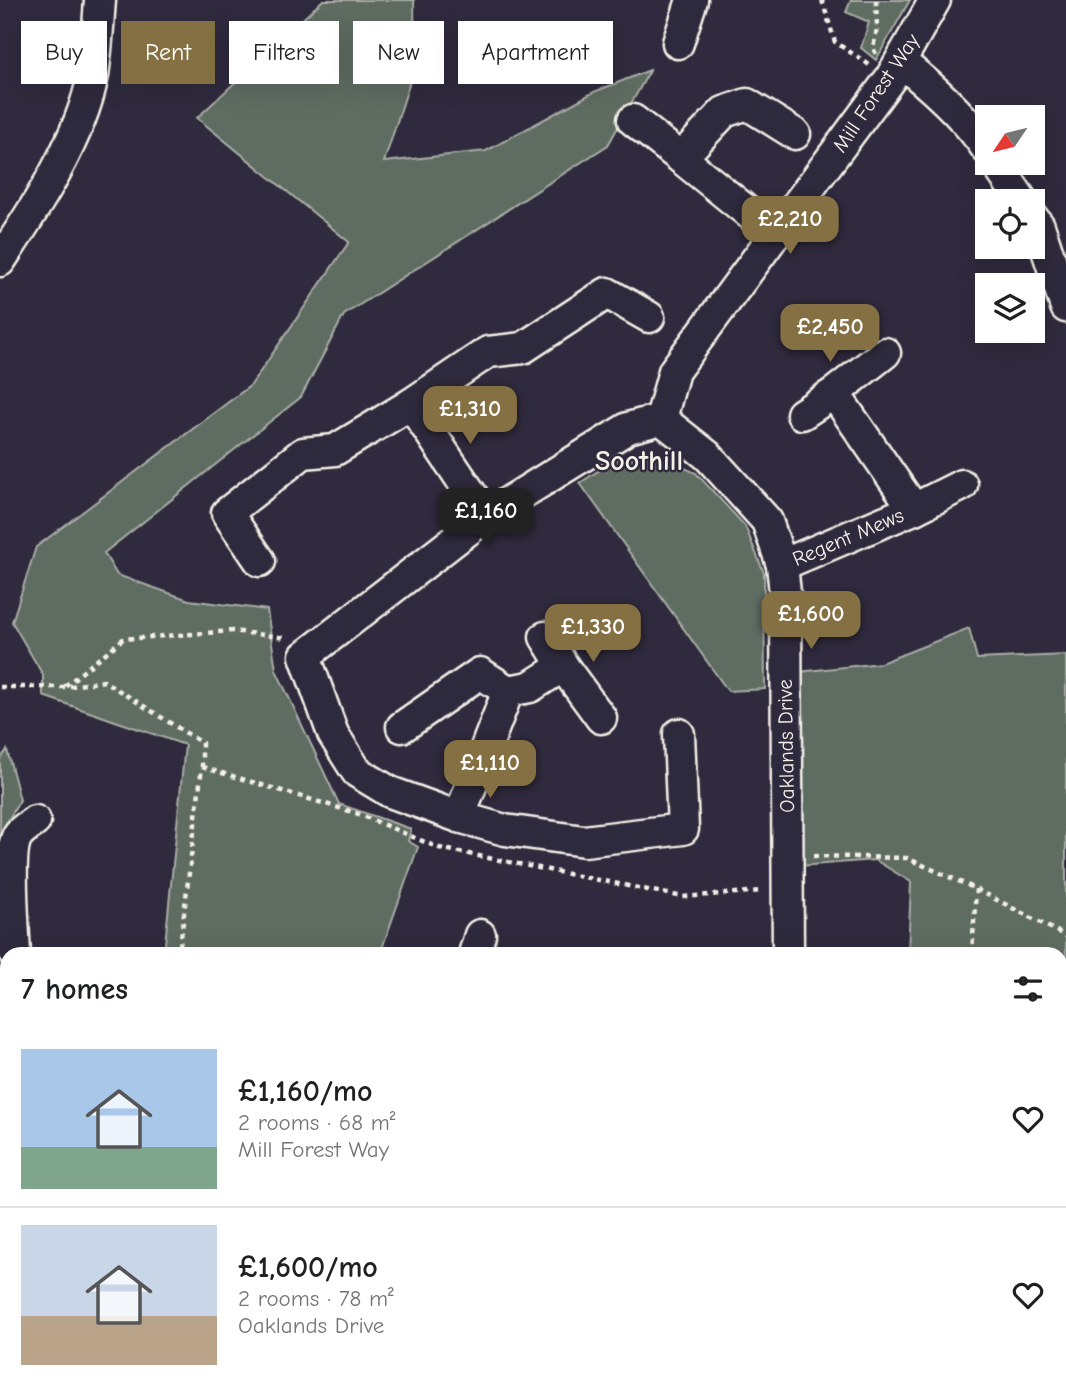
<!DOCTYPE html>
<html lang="en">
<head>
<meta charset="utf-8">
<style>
	:root { --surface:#fff; --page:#f2f2f2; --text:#202124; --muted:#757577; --line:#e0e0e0; --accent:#847042 }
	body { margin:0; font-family:"Comic Neue",sans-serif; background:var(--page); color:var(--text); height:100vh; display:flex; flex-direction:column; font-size:26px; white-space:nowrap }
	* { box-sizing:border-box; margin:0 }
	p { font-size:23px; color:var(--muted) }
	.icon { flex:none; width:38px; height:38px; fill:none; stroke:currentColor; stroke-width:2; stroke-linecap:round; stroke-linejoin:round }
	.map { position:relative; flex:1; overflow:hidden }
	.sheet { position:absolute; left:0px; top:947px; width:1068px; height:450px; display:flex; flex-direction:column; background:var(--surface); border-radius:21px 21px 0 0; box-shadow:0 7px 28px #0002 }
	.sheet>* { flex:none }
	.top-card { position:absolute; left:21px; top:21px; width:700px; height:63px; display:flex; gap:14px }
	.needle { width:46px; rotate:235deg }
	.buttons { position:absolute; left:975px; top:105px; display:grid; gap:14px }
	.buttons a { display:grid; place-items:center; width:70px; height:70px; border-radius:0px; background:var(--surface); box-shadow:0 7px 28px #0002; font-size:35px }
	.price { position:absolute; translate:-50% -60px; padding:0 16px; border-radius:14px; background:var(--accent); color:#fff; font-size:23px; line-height:46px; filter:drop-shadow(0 2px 4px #0008) }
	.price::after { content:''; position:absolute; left:50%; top:42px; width:21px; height:16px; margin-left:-10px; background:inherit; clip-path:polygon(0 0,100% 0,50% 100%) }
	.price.current { background:#222; color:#fff }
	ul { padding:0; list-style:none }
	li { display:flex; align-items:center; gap:21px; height:175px; padding:0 21px }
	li+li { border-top:2px solid var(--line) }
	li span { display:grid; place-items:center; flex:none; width:196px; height:140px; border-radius:0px; color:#555 }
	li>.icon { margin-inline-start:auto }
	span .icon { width:84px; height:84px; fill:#fffc; stroke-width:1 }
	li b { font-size:30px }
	h2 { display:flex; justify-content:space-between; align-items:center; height:84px; padding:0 21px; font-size:30px }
	.tag { padding:0 24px; border-radius:0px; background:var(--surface); box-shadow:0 7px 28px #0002; font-size:24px; line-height:63px }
	.tag.current { background:var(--accent); color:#fff }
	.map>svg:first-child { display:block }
	.green { fill:#5e6c62; stroke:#a9aea5; stroke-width:2 }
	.shadow { fill:#0007 }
	.building { fill:#745e62; stroke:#f4f1e8; stroke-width:2 }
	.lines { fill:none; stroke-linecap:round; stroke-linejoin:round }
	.minor-casing { stroke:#f4f1e8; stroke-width:35 }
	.major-casing { stroke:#f4f1e8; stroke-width:44 }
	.path { stroke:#f4f1e8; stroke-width:4.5; stroke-dasharray:5 5; stroke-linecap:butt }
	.minor { stroke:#2f2a3d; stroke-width:30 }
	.major { stroke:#77695c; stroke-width:38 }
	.labels { text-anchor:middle; stroke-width:5; stroke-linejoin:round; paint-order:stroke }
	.street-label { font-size:21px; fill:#f4f1e8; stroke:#2f2a3d }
	.district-label { font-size:28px; font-weight:bold; fill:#f4f1e8; stroke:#2f2a3d }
</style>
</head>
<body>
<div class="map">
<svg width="1066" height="1396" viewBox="0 0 1066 1396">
	<rect width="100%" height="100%" fill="#2f2a3d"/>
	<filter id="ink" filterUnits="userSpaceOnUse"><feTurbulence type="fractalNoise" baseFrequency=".0143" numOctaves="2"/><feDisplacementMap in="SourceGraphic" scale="14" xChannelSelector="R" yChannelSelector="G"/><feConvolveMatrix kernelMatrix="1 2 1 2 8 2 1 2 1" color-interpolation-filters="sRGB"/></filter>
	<g filter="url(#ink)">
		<g class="green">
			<path d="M 323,0 L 414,0 L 415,66 L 384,162 L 486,151 L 594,92 L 650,70 L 608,145 L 344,315 L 301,397 L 104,553 L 117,575 L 189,600 L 267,610 L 276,670 L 339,804 L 411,829 L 408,841 L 418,847 L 380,954 L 164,954 L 185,745 L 43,696 L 43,675 L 12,622 L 36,547 L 251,385 L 349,242 L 197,118 Z"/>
			<path d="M 851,0 L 910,0 L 876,60 L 861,48 L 869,22 L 846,12 Z"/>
			<path d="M 658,456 L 696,473 L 745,526 L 764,573 L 765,689 L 728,691 L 580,483 L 616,459 Z"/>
			<path d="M 969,628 L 977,659 L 1066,655 L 1066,1014 L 1061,1014 L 1060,954 L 908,954 L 911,882 L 875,860 L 800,866 L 799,672 L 881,663 Z"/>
			<path d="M 7,750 L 20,800 L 0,834 L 0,759 Z"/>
		</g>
		<path class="shadow" d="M 1060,1052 L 1066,1055 L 1066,1092 L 1060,1092 Z"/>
		<path class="building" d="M 1060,1050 L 1061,1050 L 1063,1087 L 1060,1087 Z"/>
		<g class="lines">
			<defs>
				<g id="minor">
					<path d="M 678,43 L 692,0"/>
					<path d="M 912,71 C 940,94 967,119 987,149"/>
					<path d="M 633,120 L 681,158 L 724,112 L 747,104 L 795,134"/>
					<path d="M 681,158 L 775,234"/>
					<path d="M 996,163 L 1022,201"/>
					<path d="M 1032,217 L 1039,226 L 1066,307"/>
					<path d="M 0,261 C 36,207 81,139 93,75 C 97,50 98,25 100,0"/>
					<path d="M 834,393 L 914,509"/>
					<path d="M 411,404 L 486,516"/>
					<path d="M 802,414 L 834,393 L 885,353"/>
					<path d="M 661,419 L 628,428 L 486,516 L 305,656 L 333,734 L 357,772 L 390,792 L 459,817 L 505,830 L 584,841 L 683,829 L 679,734"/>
					<path d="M 661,419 L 708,456 L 767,521 L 782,565 L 786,602 L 788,954"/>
					<path d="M 661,419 L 674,371 L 890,79 L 935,0"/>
					<path d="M 260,561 L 227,513 L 303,453 L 335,450 L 411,404 L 488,352 L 523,348 L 607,293 L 649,317"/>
					<path d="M 782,565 L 914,509 L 962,485"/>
					<path d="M 545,637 L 563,666 L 601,718"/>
					<path d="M 402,727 L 480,673 L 508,691 L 530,687 L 563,666"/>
					<path d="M 459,817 L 508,691"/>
					<path d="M 15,954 C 14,931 7,850 18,835 C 22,829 30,825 35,821"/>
					<path d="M 474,954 L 480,935"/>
					<path d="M 0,1054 L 7,1044"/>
					<path d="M 850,1396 L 852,1390"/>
				</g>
				<g id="major">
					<path d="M 0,1154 L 7,1159"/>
					<path d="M 324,1390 L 336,1396"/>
				</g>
			</defs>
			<use href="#minor" class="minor-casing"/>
			<use href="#major" class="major-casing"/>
			<g class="path">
				<path d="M 822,0 L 835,42 L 871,66"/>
				<path d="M 876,54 L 873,48 L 877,29 L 876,0"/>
				<path d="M 65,686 L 123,639 L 233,631 L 287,638"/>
				<path d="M 0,687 L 65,687 L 104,681 L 202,743 L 202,767 L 179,954"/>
				<path d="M 202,767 L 356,813 L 439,848 L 683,897 L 763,891"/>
				<path d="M 813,856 L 907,858 L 976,889 L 1066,936"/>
				<path d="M 972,954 L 976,889"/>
			</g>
			<use href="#minor" class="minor"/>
			<use href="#major" class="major"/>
		</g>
	</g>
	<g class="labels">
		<g class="street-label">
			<text transform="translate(876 93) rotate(-56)" y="7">Mill Forest Way</text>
			<text transform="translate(848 537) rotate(-23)" y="7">Regent Mews</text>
			<text transform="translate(786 746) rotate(-91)" y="7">Oaklands Drive</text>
		</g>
		<g class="district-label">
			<text x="639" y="470">Soothill</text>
		</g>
	</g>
</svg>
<div class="buttons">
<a><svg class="needle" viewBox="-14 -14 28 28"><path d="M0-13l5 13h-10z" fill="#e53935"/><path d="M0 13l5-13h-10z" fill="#757577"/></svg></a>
<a><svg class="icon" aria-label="locate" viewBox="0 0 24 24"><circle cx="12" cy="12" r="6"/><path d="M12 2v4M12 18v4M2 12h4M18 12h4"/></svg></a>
<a><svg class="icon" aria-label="layers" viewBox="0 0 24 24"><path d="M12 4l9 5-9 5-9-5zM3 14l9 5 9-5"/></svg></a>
</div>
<b class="price" style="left:790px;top:256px">£2,210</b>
<b class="price" style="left:830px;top:364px">£2,450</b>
<b class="price" style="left:470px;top:446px">£1,310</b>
<b class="price current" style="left:486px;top:548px">£1,160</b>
<b class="price" style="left:811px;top:651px">£1,600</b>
<b class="price" style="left:593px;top:664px">£1,330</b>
<b class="price" style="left:490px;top:800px">£1,110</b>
<div class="top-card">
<a class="tag">Buy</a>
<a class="tag current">Rent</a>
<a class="tag">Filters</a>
<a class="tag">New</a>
<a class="tag">Apartment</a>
</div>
<section class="sheet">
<h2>7 homes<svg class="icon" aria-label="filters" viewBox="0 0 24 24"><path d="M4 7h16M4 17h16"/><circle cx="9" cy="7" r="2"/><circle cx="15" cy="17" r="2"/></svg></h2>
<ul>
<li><span style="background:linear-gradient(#a9c7e8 70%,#7fa58c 0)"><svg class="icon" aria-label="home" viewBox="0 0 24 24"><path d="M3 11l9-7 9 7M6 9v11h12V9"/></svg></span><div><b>£1,160/mo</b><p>2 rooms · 68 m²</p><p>Mill Forest Way</p></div><svg class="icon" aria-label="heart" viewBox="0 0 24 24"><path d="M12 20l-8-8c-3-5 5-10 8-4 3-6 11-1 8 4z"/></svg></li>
<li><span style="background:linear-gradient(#c9d6e8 65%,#b9a48a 0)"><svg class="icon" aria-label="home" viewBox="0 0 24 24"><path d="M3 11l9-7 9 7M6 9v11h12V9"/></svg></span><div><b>£1,600/mo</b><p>2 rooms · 78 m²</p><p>Oaklands Drive</p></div><svg class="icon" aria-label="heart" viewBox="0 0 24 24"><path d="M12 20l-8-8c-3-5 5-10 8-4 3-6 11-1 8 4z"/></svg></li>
</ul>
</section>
</div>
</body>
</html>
